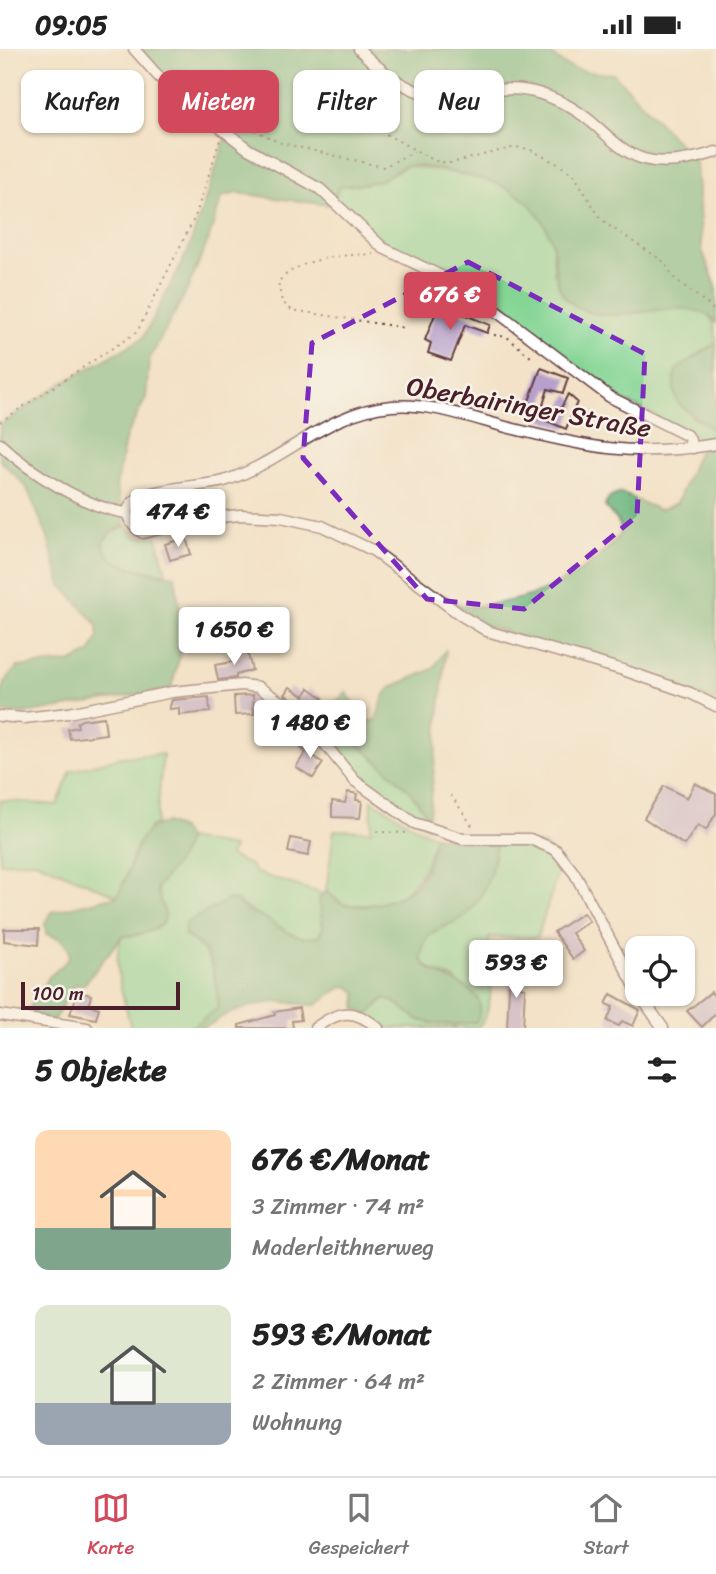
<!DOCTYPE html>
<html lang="de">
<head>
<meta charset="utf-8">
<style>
	:root { --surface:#fff; --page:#f2f2f2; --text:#222; --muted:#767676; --line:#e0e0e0; --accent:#d1495b }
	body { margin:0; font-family:Sriracha,sans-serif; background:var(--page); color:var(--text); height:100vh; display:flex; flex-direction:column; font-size:26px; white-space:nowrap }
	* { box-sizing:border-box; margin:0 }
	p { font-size:23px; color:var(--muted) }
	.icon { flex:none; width:38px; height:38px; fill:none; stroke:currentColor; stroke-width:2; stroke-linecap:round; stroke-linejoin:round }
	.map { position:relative; height:979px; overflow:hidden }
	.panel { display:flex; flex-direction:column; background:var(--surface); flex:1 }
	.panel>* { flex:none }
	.hud { position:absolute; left:21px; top:21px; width:676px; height:63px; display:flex; gap:14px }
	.buttons { position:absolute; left:625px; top:887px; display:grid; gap:14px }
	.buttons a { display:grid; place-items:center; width:70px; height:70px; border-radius:14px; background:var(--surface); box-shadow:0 2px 5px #0004; font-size:35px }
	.scale { position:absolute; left:21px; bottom:18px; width:159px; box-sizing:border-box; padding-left:7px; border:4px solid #4a1f2b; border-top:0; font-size:19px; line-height:24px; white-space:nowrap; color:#4a1f2b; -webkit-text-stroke:5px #f7f3e8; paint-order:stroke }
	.price { position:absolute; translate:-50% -60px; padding:0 16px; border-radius:7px; background:#fff; color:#222; font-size:23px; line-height:46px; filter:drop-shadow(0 2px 4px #0008) }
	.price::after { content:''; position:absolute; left:50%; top:42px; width:21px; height:16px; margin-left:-10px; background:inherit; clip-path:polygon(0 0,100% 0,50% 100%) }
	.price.current { background:var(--accent); color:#fff }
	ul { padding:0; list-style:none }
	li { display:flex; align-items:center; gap:21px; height:175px; padding:0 35px }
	li span { display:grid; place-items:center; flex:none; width:196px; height:140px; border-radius:14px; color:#555 }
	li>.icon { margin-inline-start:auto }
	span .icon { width:84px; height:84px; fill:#fffc; stroke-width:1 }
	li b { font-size:30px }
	h2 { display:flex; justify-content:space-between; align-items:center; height:84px; padding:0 35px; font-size:30px }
	.chip { padding:0 24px; border-radius:14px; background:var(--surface); box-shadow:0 2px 5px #0004; font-size:24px; line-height:63px }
	.chip.current { background:var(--accent); color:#fff }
	.status { display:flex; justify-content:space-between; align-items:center; height:49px; padding:0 35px; background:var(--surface); direction:ltr }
	.status svg { height:19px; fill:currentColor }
	.menu { display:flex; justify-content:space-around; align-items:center; height:98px; border-top:2px solid var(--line); background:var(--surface); font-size:19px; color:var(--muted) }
	.menu a { display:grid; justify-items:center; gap:4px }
	.menu .current { color:var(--accent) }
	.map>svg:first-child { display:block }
	.green { fill:#85d595; stroke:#687a60; stroke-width:2 }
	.forest { fill:#6cb67e; stroke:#5b6a54; stroke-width:2 }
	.building { fill:#b7a0cb }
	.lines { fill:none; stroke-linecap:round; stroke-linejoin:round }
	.minor-casing { stroke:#633c42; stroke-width:13 }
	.path { stroke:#633c42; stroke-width:2; stroke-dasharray:2 5; stroke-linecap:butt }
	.minor { stroke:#fff; stroke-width:10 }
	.marked { fill:none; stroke:#7b2cbf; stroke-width:5; stroke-dasharray:14 9; stroke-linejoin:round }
	.labels { text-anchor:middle; stroke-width:5; stroke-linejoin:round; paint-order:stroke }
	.street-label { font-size:26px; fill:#4a1f2b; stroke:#f7f3e8 }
</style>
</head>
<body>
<div class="status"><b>09:05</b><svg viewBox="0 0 49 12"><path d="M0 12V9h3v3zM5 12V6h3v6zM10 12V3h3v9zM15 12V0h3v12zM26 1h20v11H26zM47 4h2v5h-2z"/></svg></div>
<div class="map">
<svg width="716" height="979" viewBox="0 0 716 979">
	<rect width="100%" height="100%" fill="#f7f3e8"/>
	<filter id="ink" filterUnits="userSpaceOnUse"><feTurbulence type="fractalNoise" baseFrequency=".0143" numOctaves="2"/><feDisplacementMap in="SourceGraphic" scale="14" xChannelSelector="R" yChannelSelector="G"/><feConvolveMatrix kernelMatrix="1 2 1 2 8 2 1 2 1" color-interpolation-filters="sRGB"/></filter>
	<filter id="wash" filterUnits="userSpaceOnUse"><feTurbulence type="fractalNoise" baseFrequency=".00686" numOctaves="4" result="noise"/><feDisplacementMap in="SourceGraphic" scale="28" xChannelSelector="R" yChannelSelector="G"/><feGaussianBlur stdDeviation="1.57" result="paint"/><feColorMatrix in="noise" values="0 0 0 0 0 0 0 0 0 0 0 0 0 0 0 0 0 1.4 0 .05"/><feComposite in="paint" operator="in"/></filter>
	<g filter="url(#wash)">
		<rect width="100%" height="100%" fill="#f3e2c7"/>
		<g class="green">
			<path d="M 407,117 C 458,125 539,128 552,192 C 554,203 553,214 554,225 L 673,260 C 704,259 716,260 716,294 L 693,308 L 691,368 L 709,376 L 716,390 L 701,393 L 691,384 L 612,346 L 503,262 L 393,201 L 333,148 L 340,137 L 380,131 Z"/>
			<path d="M 126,477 L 137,488 L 157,488 L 166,525 C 145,520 105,520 103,492 L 111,483 Z"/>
			<path d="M 330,659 L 351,688 L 408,740 L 429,768 L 428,778 L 386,754 L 343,714 L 316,674 Z"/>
			<path d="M 163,705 L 156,775 L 150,777 C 138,800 132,826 118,847 L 35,812 L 0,814 L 0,751 L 57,756 L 71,722 L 121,708 Z"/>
			<path d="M 372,751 L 420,781 L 435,787 C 421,839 401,861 343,855 L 326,842 L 334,781 L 371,782 Z"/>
			<path d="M 187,790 L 233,798 L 230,807 L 252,817 L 254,823 L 323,845 L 319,850 L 323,878 L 319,887 L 307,890 L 293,886 L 230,850 L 196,868 L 185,887 C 211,899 222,932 218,960 L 190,979 L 131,979 C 125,951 110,915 122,887 L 139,886 L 165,866 L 157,839 L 180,808 Z"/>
			<path d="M 518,793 L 543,796 L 562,812 L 537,889 L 489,888 C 489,915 498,959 477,979 L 383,979 L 368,966 L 384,949 C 403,955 406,963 418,970 C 434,978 460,976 476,973 L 455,930 C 435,924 411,916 425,891 C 428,887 431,881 436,878 C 447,871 460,872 470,862 C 485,845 494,817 496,795 Z"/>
		</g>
		<g class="forest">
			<path d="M 138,0 L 549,0 C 560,23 592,23 614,25 L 696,113 L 702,201 L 716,237 L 716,274 C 693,241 620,278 583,261 C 546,244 561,218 550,188 C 536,147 499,131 459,125 C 445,122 420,114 406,117 C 398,119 390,126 383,130 C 370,136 354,136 341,137 L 328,156 L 237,144 L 222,148 L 208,192 L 187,241 L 149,311 L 146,349 L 126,387 L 116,437 L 126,476 L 111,483 L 103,492 C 105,522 153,522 175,527 L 184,591 L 171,640 L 24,665 L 0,663 C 0,643 3,633 17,618 L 72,613 L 90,604 L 98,589 L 97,575 L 61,536 L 47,486 L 26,437 L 0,411 L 0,376 L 59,336 L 143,289 L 188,202 L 228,82 L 169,33 Z"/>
			<path d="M 716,294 L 716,386 C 697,359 665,366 676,321 Z"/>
			<path d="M 716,398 L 716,652 L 484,576 L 441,546 C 449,550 458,555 466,557 C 479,559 492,555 504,553 C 552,544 589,523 620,486 L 620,475 L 605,457 L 609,449 L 621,444 L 659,461 L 677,454 L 699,401 Z"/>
			<path d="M 446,600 L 429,768 L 408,740 L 351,688 L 330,659 L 346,643 L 368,673 L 376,671 L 384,647 L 391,638 L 433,620 Z"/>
			<path d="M 166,774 L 181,780 L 187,790 L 180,809 L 157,839 C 158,848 164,859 165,866 C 166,883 132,887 122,887 L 85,934 L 73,937 L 54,972 L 26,964 L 47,930 L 69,910 L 69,899 L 59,889 L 46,885 L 45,874 L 52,863 L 117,847 C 134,823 131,777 166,774 Z"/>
			<path d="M 435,787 L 496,795 C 494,819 484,853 463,868 C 440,884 425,875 421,910 C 433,935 496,931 476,973 C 459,976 434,977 418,970 C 406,964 403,955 385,949 L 368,966 L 356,960 L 357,944 L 348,937 C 332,940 329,949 316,956 C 313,958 288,952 279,953 C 263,954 246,958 230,964 C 212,972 213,979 190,979 L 217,960 L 218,955 C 215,926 214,900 185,887 L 185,875 L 229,850 C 239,851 240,856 247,862 C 252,865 258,865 263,868 C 282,879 296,893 319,887 L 323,878 L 319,850 L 326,842 C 331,847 336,853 343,855 C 364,862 405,851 418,833 C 428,820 431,802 435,787 Z"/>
		</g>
		<g id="blocks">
			<g class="building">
				<path d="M 446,258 L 490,276 L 487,284 L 465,276 L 451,312 L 428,304 L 431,294 L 425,291 L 436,263 L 443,265 Z"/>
				<path d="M 541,319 L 568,329 L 563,344 L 548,340 L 543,356 L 559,363 L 568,345 L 577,353 L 566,380 L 525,363 Z"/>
				<path d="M 186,489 L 191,505 L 170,511 L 165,495 Z"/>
				<path d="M 268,574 L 285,576 L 284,599 L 266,599 Z"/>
				<path d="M 246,598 L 252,621 L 236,626 L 236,629 L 218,631 L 215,616 L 233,613 L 232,609 L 241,606 Z"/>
				<path d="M 290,638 L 304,647 L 309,639 L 323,649 L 314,661 L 285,646 Z"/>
				<path d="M 253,646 L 254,665 L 235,666 L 234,647 Z"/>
				<path d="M 209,648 L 210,663 L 179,666 L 179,659 L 169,660 L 172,651 Z"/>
				<path d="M 269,659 L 297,674 L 285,693 L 273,686 L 277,678 L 264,668 Z"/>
				<path d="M 104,668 L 106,685 L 70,690 L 68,680 L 78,678 L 77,674 L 82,671 Z"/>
				<path d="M 311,691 L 318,699 L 313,707 L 323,714 L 313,729 L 296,718 L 306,703 L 301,699 Z"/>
				<path d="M 695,734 L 716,745 L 716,765 L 706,781 L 698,776 L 684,796 L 644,769 L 664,737 L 687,749 Z"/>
				<path d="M 348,743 L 357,745 L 356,751 L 362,752 L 360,769 L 332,768 L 332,752 L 345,754 Z"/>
				<path d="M 291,789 L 311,793 L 308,807 L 288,803 Z"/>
				<path d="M 583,864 L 589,872 L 572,884 L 584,902 L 573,910 L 554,883 Z"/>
				<path d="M 4,880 L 39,880 L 38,896 L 4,892 Z"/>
				<path d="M 510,919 L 521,919 L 520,938 L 525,939 L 523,979 L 507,979 Z"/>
				<path d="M 78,943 L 91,946 L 89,956 L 99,959 L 96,970 L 70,965 Z"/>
				<path d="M 711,943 L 716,949 L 716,964 L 702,978 L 687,962 Z"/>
				<path d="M 611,945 L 640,961 L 633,977 L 622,972 L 619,977 L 607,972 L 613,958 L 606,955 Z"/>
				<path d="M 299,959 L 301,971 L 292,972 L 293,979 L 239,979 L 239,976 L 275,966 L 274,963 Z"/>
			</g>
		</g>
	</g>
	<g filter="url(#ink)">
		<use href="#blocks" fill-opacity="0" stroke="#633c42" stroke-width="2"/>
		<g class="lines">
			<defs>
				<g id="minor">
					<path d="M 134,0 L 159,28 L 204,66 L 248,100 L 320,140 L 383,199 L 464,238 L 610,348 L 688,387 L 693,399"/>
					<path d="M 359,0 C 377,19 404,41 430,46 C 466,53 498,31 541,45 C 622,71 610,138 716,103"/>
					<path d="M 0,395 C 29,423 88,460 128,464"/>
					<path d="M 716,395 C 635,409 585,398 506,378 C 469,368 431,354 392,357 C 326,362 284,413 224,432 C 203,438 137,438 129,459 C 125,469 135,480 143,484 L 200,470 L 240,466 L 281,468 L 322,477 L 374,502 L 462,567 L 487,582 L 623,621 L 690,644 L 716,657"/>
					<path d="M 0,667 L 24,669 L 68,664 L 172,643 L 242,636 L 258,638 L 302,667 L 355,732 L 414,774 L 463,790 L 530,790 L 556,801 L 575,825 L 637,941"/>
					<path d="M 639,945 L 663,979"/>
					<path d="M 0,966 L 87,979"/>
					<path d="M 315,979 C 340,961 354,959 378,979"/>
				</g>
			</defs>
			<use href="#minor" class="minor-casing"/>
			<g class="path">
				<path d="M 374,30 L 372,42 L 356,62 L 362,72 L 435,112 L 451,114 L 515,98 L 529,100 L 558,115 L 574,126 L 599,167 L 608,176 L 663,212 L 674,229 L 710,257 L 716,264"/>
				<path d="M 223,66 L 281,94 L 383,118 L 414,103"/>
				<path d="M 374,205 C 341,206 301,208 278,233 L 282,253 L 292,261 L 406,279"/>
				<path d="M 494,286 L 507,288 L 532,309"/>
				<path d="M 0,373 L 137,283 L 195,168 L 220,91"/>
				<path d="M 451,746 L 473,778"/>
				<path d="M 712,769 L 716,775"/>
				<path d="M 376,783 L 410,784"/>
			</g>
			<use href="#minor" class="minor"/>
		</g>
	</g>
	<path d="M0 0H716V979H0ZM 468,213 L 645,305 L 637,467 L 524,560 L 427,550 L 303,409 L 312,294 Z" fill="#f3e2c7" fill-opacity=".55" fill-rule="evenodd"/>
	<path class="marked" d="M 468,213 L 645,305 L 637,467 L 524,560 L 427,550 L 303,409 L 312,294 Z"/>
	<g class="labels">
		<g class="street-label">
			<text transform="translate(529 358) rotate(10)" y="9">Oberbairinger Straße</text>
		</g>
	</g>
</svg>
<div class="buttons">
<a><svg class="icon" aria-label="locate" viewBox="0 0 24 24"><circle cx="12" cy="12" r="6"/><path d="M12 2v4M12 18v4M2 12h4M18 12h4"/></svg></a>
</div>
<div class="scale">100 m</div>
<b class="price current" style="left:450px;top:283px">676 €</b>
<b class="price" style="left:178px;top:500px">474 €</b>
<b class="price" style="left:234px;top:618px">1 650 €</b>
<b class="price" style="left:310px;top:711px">1 480 €</b>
<b class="price" style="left:516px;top:951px">593 €</b>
<div class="hud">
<a class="chip">Kaufen</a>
<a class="chip current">Mieten</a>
<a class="chip">Filter</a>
<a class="chip">Neu</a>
</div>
</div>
<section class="panel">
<h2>5 Objekte<svg class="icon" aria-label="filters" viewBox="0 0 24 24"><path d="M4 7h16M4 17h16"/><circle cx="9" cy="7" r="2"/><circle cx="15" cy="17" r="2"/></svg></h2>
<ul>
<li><span style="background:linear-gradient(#ffd9b3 70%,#7fa58c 0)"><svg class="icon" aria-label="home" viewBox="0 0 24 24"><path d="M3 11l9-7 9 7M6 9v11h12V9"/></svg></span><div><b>676 €/Monat</b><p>3 Zimmer · 74 m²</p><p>Maderleithnerweg</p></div></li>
<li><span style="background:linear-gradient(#dfe7d0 70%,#9aa5b1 0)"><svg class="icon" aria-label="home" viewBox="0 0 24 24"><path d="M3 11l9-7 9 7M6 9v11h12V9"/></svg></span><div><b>593 €/Monat</b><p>2 Zimmer · 64 m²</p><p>Wohnung</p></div></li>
</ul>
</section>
<nav class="menu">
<a class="current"><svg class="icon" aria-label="map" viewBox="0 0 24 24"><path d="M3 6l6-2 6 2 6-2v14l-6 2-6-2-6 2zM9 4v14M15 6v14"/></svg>Karte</a>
<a><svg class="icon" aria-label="saved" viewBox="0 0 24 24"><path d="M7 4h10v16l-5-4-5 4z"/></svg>Gespeichert</a>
<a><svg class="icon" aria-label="home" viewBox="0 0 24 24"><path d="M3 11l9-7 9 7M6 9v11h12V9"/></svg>Start</a>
</nav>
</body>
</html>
